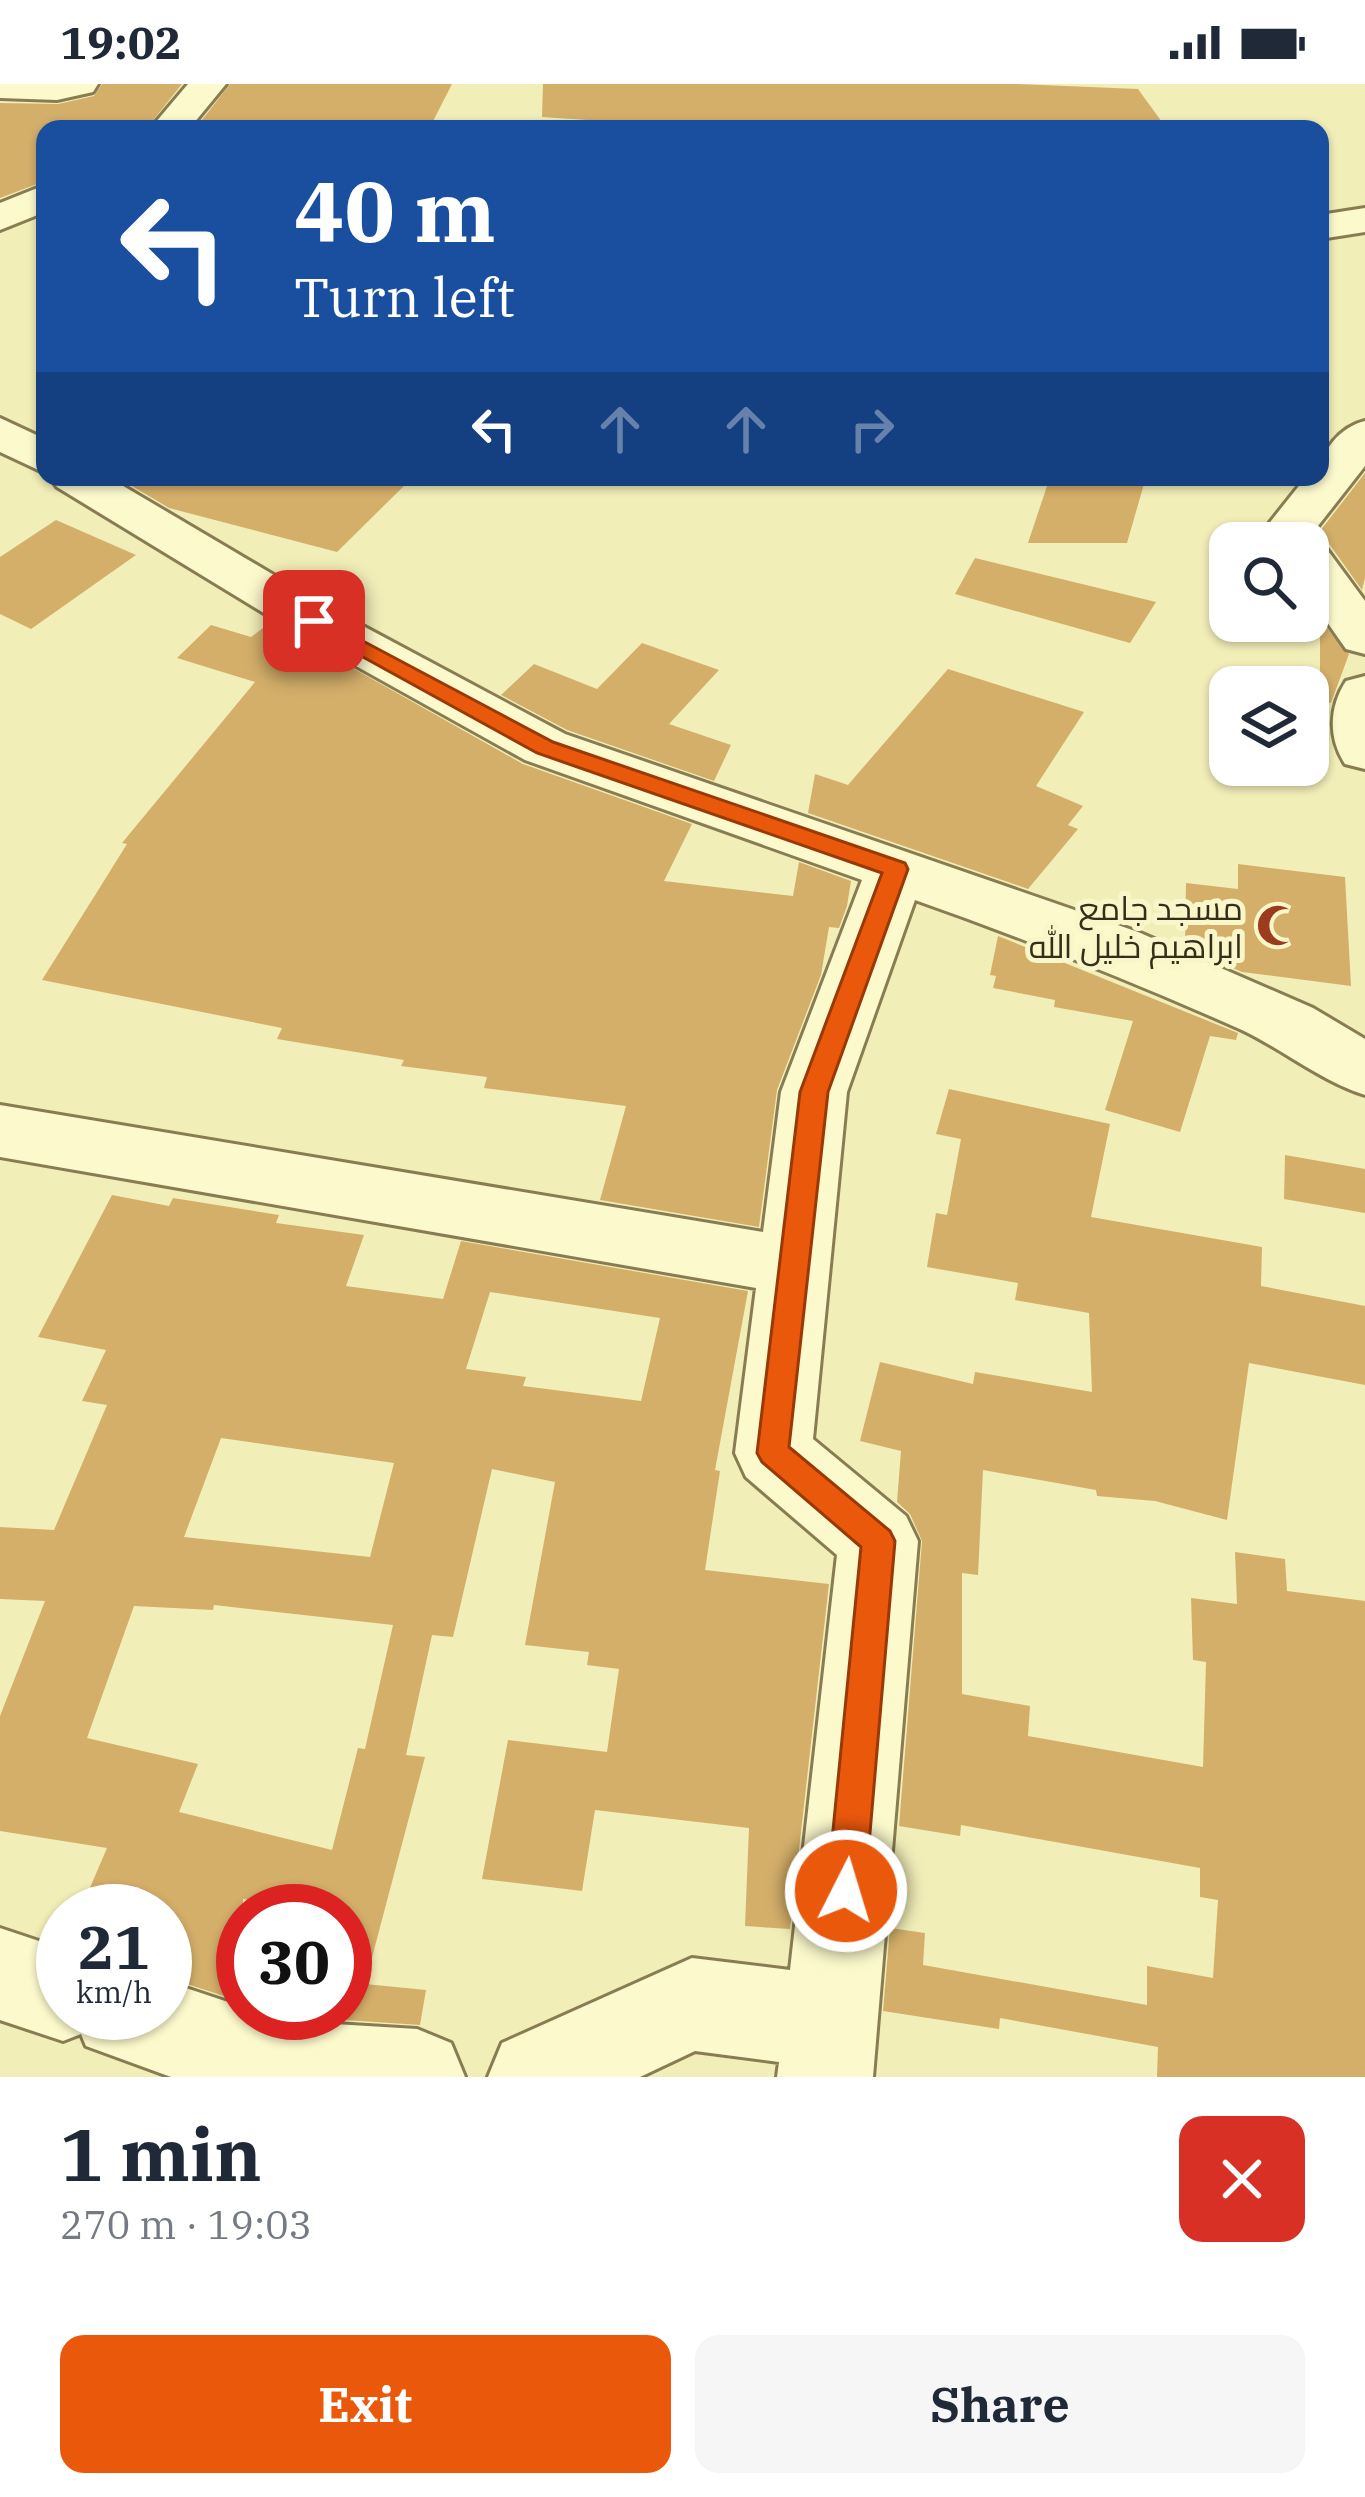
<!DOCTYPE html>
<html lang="en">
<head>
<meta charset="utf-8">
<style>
	body { margin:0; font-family:"IBM Plex Serif",Cairo,serif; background:#f6f6f7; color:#1f2937; height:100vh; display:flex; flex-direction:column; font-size:45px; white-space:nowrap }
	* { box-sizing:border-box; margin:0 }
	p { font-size:39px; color:#747a83 }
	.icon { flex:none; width:66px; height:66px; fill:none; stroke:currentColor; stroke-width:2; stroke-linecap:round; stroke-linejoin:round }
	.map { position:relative; height:1993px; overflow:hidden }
	.panel { display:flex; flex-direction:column; background:#fff; flex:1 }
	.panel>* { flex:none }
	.hud { position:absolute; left:36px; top:36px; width:1293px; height:366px; border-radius:24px; box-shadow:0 3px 9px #0004; background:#1a4fa0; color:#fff; overflow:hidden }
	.buttons { position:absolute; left:1209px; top:438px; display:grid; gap:24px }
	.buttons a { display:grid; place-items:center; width:120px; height:120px; border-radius:24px; background:#fff; box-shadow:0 3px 9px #0004; font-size:60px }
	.speed { position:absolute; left:36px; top:1800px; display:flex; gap:24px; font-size:60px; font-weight:700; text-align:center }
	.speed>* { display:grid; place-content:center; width:156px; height:156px; border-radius:50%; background:#fff; box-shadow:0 3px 9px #0004; line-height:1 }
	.speed small { font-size:30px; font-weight:400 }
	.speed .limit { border:18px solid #d22; background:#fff; color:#111 }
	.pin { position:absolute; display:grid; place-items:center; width:102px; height:102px; color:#fff; margin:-51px; border-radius:24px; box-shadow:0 6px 18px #0006 }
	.me { position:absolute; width:132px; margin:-66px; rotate:5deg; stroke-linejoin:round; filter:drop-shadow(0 0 9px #0008) }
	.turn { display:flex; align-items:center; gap:42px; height:252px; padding:0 60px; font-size:54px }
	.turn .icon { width:156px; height:156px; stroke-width:2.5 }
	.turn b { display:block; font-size:84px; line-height:102px }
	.lanes { display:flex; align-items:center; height:114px; padding:0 60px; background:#0003; justify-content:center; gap:60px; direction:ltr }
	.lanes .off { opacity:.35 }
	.round { display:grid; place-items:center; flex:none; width:126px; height:126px; border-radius:24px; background:#f6f6f7 }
	.head { display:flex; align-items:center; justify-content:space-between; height:204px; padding:0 60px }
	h1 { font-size:72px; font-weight:700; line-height:90px }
	.action { display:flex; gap:24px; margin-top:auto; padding:24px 60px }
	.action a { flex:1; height:138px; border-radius:24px; background:#ea580c; color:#fff; font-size:48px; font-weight:700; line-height:138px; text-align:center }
	.action a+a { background:#f6f6f7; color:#1f2937 }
	.status { display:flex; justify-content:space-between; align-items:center; height:84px; padding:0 60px; background:#fff; direction:ltr }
	.status svg { height:33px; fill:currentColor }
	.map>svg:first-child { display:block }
	.building { fill:#d4af6a; fill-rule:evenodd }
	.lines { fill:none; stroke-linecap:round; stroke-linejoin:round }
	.minor-casing { stroke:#897c52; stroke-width:6 }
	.minor { fill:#fcf9cc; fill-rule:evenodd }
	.route { fill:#ea580c; stroke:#983908; stroke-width:3 }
	.labels { text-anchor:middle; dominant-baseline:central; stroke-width:10; stroke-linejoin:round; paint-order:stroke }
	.poi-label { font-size:33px; fill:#362e19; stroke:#f9f6c9; text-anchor:end }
</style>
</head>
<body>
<div class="status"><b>19:02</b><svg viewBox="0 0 49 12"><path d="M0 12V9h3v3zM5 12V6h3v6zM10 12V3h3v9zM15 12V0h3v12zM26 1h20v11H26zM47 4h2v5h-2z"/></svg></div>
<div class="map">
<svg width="1365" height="1993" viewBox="0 0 1365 1993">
	<rect width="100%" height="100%" fill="#f2eeb8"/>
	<path class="building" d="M102,0H182L146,45H45V97L0,114V19L58,20L94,12Z
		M230,0H452L429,45H195Z
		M543,0H1017L1138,5L1167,45H738L647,40L542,33Z
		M1365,389V494L1362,506L1320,447Z
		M117,393H413L337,468L169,424Z
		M1050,393H1146L1127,459H1028Z
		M56,436L136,471L31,545L0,530V473Z
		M975,474L1156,518L1130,559L955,510Z
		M1320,536L1349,570L1331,619L1320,617Z
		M271,538L523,680L692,740L664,797L793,812L799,778L851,797L847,822L839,844L829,843L821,891L777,1006L759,1143L600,1116L626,1022L484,1004L487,993L401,982L404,976L277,955L282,944L42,896L127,760L122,759L255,598L177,574L211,541L251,553Z
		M642,559L719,586L669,640L731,661L714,697L567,646L501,611L534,580L597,605Z
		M948,585L1084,628L1036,702L1083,722L1068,741L1078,745L1028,805L808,729L815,690L848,701Z
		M1238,780L1345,793L1351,902L1242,888L1185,863L1186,799L1238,805Z
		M998,852L1238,949L1236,956L1210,952L1180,1048L1105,1026L1133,937L1054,923L1055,916L993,904L996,892L990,891Z
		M949,1005L1110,1040L1091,1133L1262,1163L1261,1202L1365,1222V1301L1249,1279L1227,1436L1155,1417L1097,1412L1096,1406L983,1386L978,1491L962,1489V1610L1030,1622L1028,1652L1203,1683L1206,1578L1193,1576L1191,1514L1237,1520L1235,1468L1285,1475L1287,1507L1365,1517V1993H1157L1158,1963L1000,1934L999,1945L883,1927L890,1844L925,1849L923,1881L1147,1921V1882L1213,1894L1218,1816L1200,1813V1784L961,1741L960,1752L899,1742L922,1457L910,1430L897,1418L901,1367L860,1357L880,1278L973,1300L975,1288L1092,1308L1089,1229L1015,1216L1018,1199L927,1183L936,1129L947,1131L961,1055L936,1050Z
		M1285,1071L1365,1085V1129L1284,1115Z
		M112,1111L169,1122L173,1114L279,1131L276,1139L364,1151L346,1202L443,1215L461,1157L748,1207L715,1386L720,1387L705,1486L829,1500L790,1845L745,1842L749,1744L595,1726L582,1807L482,1795L508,1656L607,1668L619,1585L587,1581L589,1568L525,1561L555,1398L492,1385L453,1553L432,1551L406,1671L425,1673L365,1900L426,1906L420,1941L345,1936V1827L243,1815V1860L224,1912L165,1893V1827H80L107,1764L0,1747V1632L45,1517L0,1515V1443L54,1446L107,1321L82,1317L106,1266L38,1253ZM490,1208L660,1234L641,1317L523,1302L526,1293L466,1285ZM221,1354L394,1379L370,1473L184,1453ZM214,1521L393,1541L365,1665L358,1664L332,1766L179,1728L198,1680L87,1654L134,1522L213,1526Z"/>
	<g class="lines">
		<defs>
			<path id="minor" d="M0,0H98L93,8L57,16L0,14Z
				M188,0H226L189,45H150Z
				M45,101V128L0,146V119Z
				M1365,124V148L1320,155V131Z
				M0,334L45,355V389L0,368Z
				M1365,337V382L1314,447L1322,459L1320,463L1326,464L1365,517V570L1346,565L1308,511V459H1271L1263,447L1306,393H1320C1320,367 1340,343 1365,337Z
				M50,393H108L333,526L565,650L1138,848L1313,924L1365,955V1011C1321,997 1284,966 1242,946C1134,898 1026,855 915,816L847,1008L813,1355L906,1432L918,1457L873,1993H777L779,1978L695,1967L640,1993H488L502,1959L692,1874L790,1886L837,1471L746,1393L735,1369L756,1204L0,1073V1021L763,1148L781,1008L862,796L525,676L295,548L57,403Z
				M1365,592V685L1345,680C1328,654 1329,623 1346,597Z
				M0,1844L63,1865V1929H165V1897L243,1923V1929L285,1937L417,1945L451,1959L465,1993H171L86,1962L81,1950L63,1957L0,1936Z"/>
		</defs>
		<use href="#minor" class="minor-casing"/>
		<use href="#minor" class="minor"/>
	</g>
	<path class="route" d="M314,531L553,658L905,779L908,785L828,1008L789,1363L890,1447L895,1457L865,1807L859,1820L846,1825L833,1820L827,1807L861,1463L762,1378L757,1369L800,1008L882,789L537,669L307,542V533Z"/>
	<defs>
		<symbol id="mosque-bare" viewBox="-9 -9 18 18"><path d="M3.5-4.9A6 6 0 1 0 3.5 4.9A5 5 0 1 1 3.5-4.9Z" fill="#9d3b1d" stroke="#f9f6c9" stroke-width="2.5" paint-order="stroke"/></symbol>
	</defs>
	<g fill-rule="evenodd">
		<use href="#mosque-bare" x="1248" y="812" width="59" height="59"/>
	</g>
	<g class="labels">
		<g class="poi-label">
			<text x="1243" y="823">مسجد جامع<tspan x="1243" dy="38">ابراهیم خلیل الله</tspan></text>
		</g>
	</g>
</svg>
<div class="buttons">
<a><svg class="icon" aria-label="search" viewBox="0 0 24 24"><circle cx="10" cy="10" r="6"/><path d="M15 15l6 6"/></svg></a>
<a><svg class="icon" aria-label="layers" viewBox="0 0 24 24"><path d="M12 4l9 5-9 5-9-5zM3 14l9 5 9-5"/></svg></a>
</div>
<div class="speed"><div>21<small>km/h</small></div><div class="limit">30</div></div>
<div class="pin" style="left:314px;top:537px;background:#d93025"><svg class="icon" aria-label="arrive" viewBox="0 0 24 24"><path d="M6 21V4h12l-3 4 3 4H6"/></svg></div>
<svg class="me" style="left:846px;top:1807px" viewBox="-20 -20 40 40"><circle r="17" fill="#ea580c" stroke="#fff" stroke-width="3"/><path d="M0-11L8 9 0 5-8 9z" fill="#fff"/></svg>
<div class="hud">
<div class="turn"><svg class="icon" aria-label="left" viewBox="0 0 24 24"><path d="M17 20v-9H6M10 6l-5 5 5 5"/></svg><div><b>40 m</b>Turn left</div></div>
<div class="lanes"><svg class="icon" aria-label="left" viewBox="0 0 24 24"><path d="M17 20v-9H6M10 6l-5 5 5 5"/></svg><svg class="icon off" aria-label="ahead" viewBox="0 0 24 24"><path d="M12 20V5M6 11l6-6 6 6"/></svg><svg class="icon off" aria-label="ahead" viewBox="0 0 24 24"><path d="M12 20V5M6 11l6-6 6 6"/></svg><svg class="icon off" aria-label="right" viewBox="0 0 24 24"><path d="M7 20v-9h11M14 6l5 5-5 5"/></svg></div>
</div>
</div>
<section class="panel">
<div class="head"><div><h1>1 min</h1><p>270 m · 19:03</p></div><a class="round" style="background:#d93025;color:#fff"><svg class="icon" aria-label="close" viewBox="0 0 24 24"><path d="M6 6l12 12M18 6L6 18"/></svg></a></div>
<div class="action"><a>Exit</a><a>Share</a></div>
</section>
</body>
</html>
